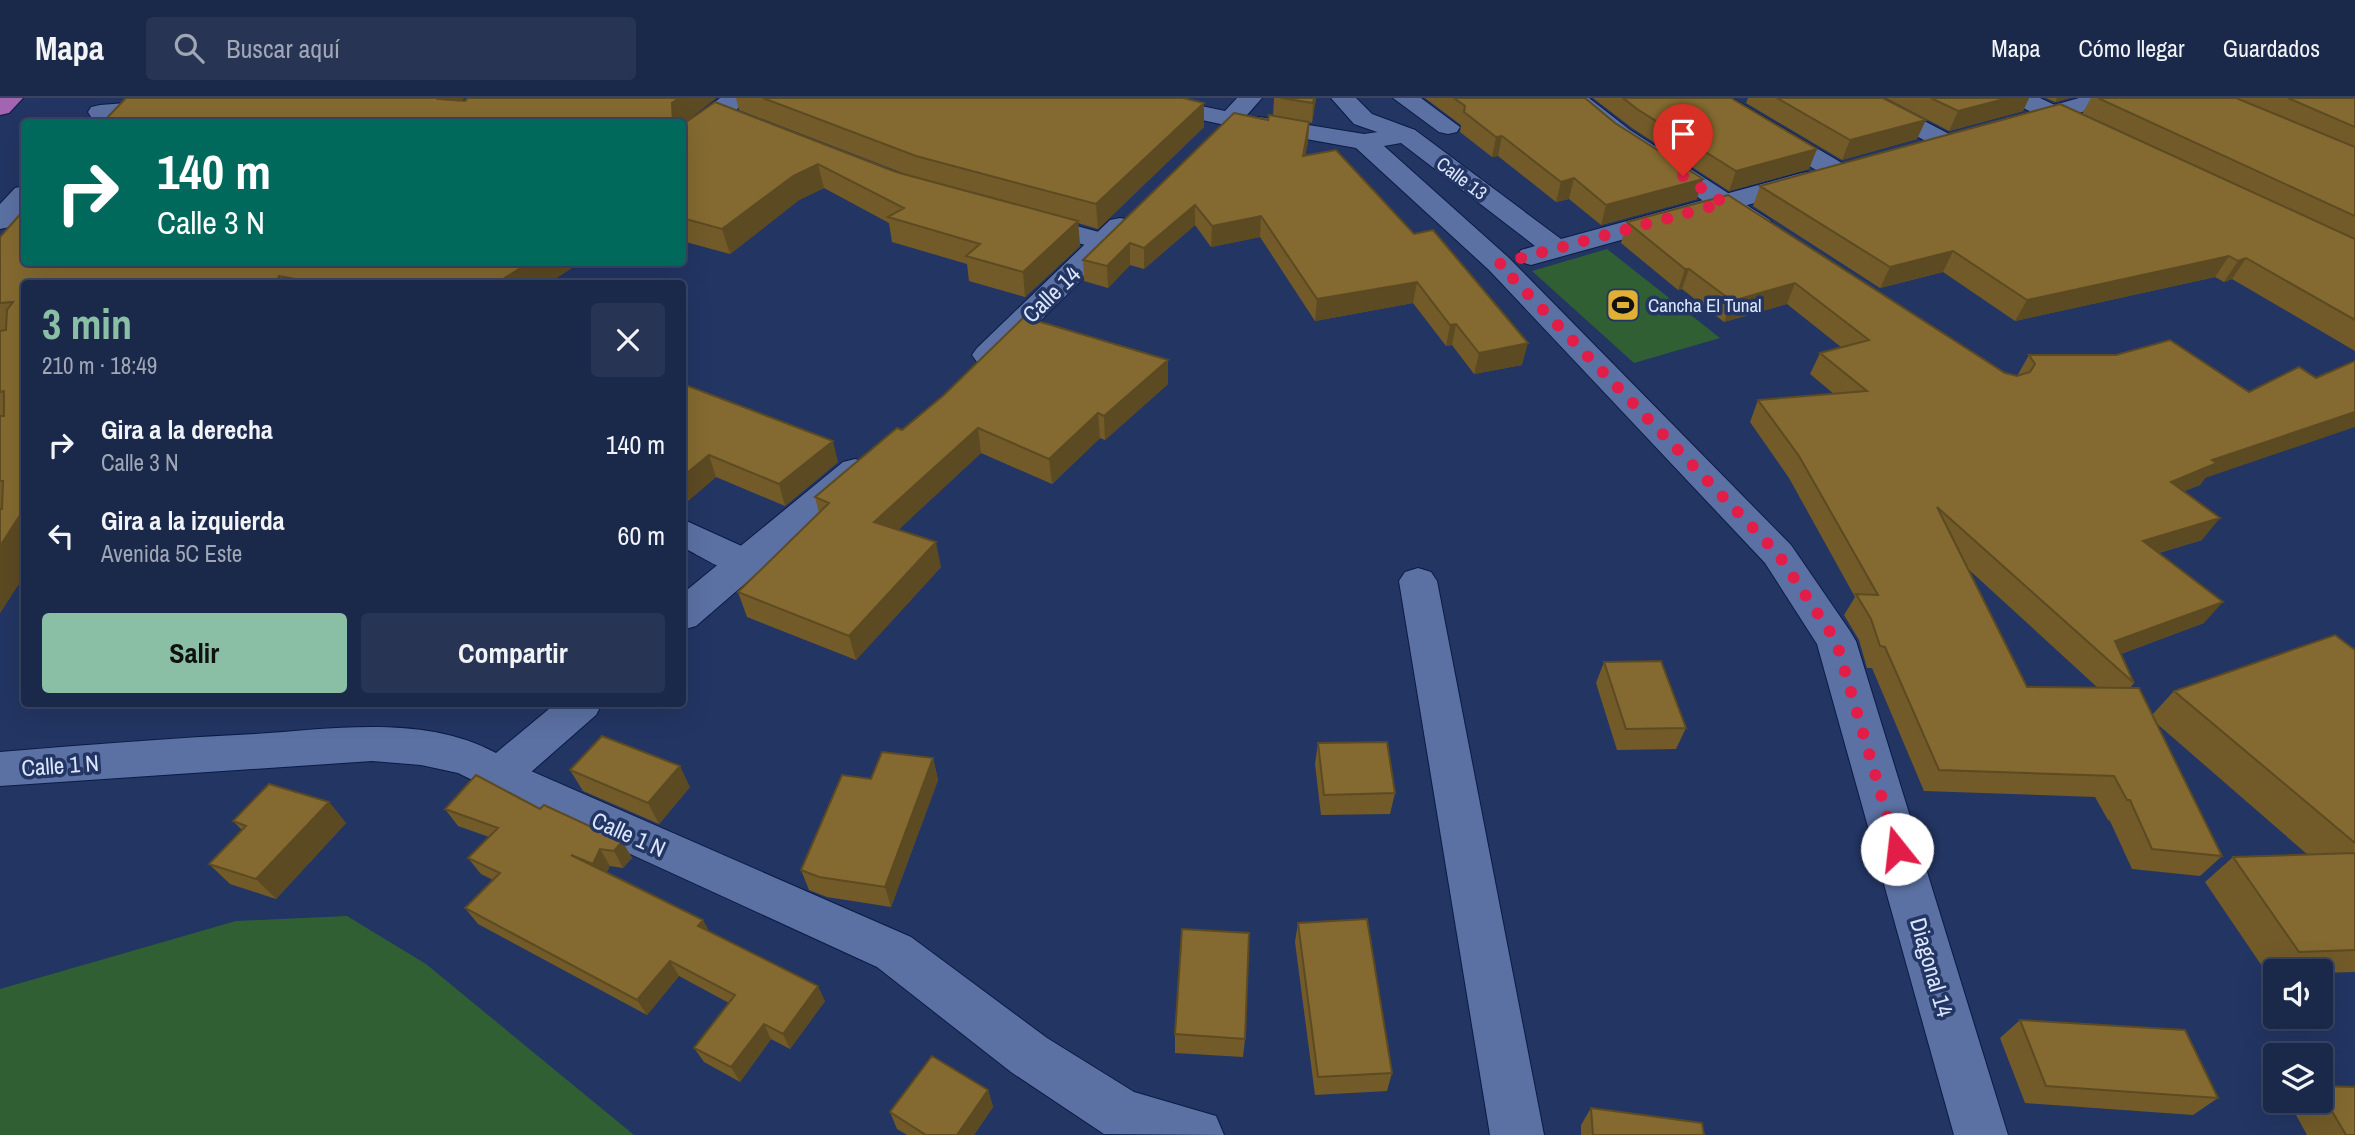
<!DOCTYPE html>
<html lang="es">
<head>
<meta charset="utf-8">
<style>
	body { margin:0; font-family:"Archivo Narrow",sans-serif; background:#273454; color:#f1f3f6; height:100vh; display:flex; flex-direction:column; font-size:26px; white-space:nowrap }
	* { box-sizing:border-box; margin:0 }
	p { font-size:23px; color:#9fa6b5 }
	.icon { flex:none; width:38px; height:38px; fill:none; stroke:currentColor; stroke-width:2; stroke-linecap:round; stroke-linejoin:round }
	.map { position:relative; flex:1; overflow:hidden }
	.panel { position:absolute; left:21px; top:182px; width:665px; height:427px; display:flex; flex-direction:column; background:#1a284a; border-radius:7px; box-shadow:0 7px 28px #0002,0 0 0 2px #384462 }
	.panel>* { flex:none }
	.guide { position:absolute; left:21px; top:21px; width:665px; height:147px; border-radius:7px; box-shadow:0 7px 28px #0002,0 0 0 2px #384462; background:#00695c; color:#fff; overflow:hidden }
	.tools { position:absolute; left:2263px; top:861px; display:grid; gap:14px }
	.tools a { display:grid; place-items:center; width:70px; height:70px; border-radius:7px; background:#1a284a; box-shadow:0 7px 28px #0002,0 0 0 2px #384462; font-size:35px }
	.pin { position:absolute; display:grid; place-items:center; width:60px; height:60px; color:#fff; margin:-72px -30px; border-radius:50% 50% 50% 0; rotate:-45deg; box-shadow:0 0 7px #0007 }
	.pin .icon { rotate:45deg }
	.me { position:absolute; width:77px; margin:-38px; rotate:344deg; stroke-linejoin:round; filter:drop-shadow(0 0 5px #0008) }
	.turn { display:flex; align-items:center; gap:24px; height:147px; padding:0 21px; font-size:32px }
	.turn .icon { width:91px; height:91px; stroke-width:2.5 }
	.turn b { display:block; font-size:49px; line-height:60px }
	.round { display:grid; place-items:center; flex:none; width:74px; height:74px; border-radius:7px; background:#273454 }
	.head { display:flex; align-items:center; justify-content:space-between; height:119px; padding:0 21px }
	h1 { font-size:42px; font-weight:700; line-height:52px; color:#8abfa5 }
	.primary-button { display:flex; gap:14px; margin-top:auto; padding:14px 21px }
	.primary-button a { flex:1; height:80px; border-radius:7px; background:#8abfa5; color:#111; font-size:28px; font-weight:700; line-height:80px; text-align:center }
	.primary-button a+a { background:#273454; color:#f1f3f6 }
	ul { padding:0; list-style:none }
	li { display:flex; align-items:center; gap:21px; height:91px; padding:0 21px }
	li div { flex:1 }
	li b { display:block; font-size:26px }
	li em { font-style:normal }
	header { display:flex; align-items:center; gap:42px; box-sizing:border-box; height:98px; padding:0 35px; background:#1a284a; border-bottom:2px solid #384462 }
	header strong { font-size:33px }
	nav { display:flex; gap:38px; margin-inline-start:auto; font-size:24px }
	.search { width:490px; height:63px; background:#273454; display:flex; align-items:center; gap:18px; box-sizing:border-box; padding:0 24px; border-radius:7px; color:#9fa6b5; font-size:26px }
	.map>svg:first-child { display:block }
	.green { fill:#305f34 }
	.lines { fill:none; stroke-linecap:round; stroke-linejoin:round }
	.pedestrian-casing { stroke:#0c1b46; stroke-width:2 }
	.minor-casing { stroke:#0c1b46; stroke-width:2 }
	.tertiary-casing { stroke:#0c1b46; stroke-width:2 }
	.trunk-casing { stroke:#0c1b46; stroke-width:2 }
	.pedestrian { fill:#5b71a3; fill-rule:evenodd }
	.minor { fill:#5b71a3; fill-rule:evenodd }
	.tertiary { fill:#5b71a3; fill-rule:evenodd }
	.trunk { fill:#a364b4; fill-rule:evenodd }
	.wall { fill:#725b29; fill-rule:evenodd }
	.shaded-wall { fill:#5c4a22 }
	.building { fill:#846a30; stroke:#5c4a22; stroke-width:2 }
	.route { stroke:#e11d48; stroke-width:12; stroke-dasharray:0 21.6 }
	.labels { text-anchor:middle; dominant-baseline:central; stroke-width:7; stroke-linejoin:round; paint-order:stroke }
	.far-street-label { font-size:19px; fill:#dbe6fd; stroke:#233563 }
	.far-poi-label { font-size:19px; fill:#dbe6fd; stroke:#233563; text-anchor:start }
	.street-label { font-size:23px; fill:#dbe6fd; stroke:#233563 }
</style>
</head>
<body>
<header>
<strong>Mapa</strong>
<div class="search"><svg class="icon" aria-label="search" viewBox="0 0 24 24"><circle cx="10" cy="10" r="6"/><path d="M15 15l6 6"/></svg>Buscar aquí</div>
<nav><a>Mapa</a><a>Cómo llegar</a><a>Guardados</a></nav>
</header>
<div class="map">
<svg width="2355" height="1037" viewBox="0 0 2355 1037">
	<rect width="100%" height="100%" fill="#233563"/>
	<path class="green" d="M1607,151L1720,240L1634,265L1532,173Z
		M347,818L426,866L634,1037H0V891L236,823Z"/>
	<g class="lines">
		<defs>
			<path id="pedestrian" d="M1562,0H1589L1630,32L1770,122L1774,128L1770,134L1760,136L1750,134L1612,42Z
				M1703,0H1732L1847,68L1851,74L1847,80L1838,82L1829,80L1707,5Z
				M1850,0H1880L1955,39L1959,44L1955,49L1946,52L1937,49L1854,5Z"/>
			<path id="minor" d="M720,0H746C733,19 705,42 682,47V28Z
				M1117,0H1164L1225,13L1237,0H1262L1239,26L1230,28L1121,5Z
				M1331,0H1356L1372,16L1415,32L1418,37L1415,42L1406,44L1354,26Z
				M1393,0H1421L1460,29L1457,34L1448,36L1439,34Z
				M2009,0H2040L2097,27L2100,32L2097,37L2088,39L2079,37L2013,5Z
				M165,2L174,4L177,9L174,14L100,21L91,19L88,14L91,9L100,7Z
				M24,88V112L10,129L0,131V106L15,90Z
				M1028,115L1114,138L1118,144L1114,150L1104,152L1018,129L1014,123L1018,117Z
				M682,421L757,455L762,464L757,473C731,481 705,460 682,449Z
				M1418,470L1431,474L1437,483L1544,1037H1490L1399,483L1405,474Z
				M499,659L911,839L1047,940L1134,994L1216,1018L1224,1037L1104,1036L1011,974L877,869L484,689L478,677L484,665Z"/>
			<path id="tertiary" d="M2079,0H2118L2114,5L2021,31L2012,29L2009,24L2012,19Z
				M1259,19L1364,36L1406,30L1415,32L1561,141L1798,76L1807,74L1816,76L1820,82L1816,88L1531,167L1521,164L1517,158L1521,152L1535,148L1401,45L1384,48L1509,160L1791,447L1850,533L1856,543L2008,1037H1954L1817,546L1765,465L1489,172L1356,50L1250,31L1247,26L1250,21Z
				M1120,120L1130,122L1134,128L1130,134L999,264L988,266L977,264L972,257L977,250L1110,122Z
				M855,361L867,364L872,372L867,380L696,528L682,532V496L843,364Z
				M555,606H602L596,617L514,689L499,695L458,675L421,667L372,663L0,688V654C85,647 170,640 255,636C332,631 424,616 496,655Z"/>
			<path id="trunk" d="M0,0H23L9,15L0,17Z"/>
		</defs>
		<use href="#pedestrian" class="pedestrian-casing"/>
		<use href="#minor" class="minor-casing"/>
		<use href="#tertiary" class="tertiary-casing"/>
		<use href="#trunk" class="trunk-casing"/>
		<use href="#pedestrian" class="pedestrian"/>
		<use href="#minor" class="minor"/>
		<use href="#tertiary" class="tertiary"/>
		<use href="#trunk" class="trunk"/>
	</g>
	<path class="wall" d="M716,0L685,24L913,79L739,12L736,0H1183L1204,29L1098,131L1078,125L1080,148L1025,199L969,183L967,166L892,144L889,125L824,90L799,102L730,156L682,143V24L462,3Z
		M1274,0H1316L1312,25L1309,24L1308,44L1305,58L1522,267L1474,276L1452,247L1446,248L1413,205L1315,223L1260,139L1211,149L1195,127L1144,171L1130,167L1108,190L1084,183L1083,162L1268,22L1273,18Z
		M1425,0H1585L1697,101L1601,127L1569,101L1556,104L1498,58L1492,59L1460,34L1461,27Z
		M1593,0H1731L1809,71L1729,93L1632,30Z
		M1748,0H1883L1917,41L1842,62L1746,5Z
		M1886,0H2029L2023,13L1949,33Z
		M2046,0H2069L2055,4Z
		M2091,0H2355V253L2232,181L2224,184L2215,179L2015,223L1943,174L1880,190L1753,108L1760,88L2082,16Z
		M1728,97L2005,275L2017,278L2029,257L2249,294L2316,280L2205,380L2200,387L2184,393L2202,442L2159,455L2204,525L2121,556L2134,585L2130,590L2152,617L2174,593L2355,552V874L2320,875V873H2275V877H2268L2205,784L2233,759L2308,757L2155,624L2222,758L2200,778L2132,771L2110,723L2108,722L2095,699L1924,693L1872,570H1867L1859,542L1844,517L1855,499L1789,380L1750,324L1758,302L1834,296L1810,276L1820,255L1841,249L1787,206L1724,224L1682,191L1678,192L1621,145L1627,124ZM1967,470L2098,590L2027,589Z
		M0,139L24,164H581L547,186H24L19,483L20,484L0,515V233L6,232H0Z
		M1168,286L1105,342L1100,340L1052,386L981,355L898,432L941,469L856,562L747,519L738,494L819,415L815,399L902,332Z
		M682,292L838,364L785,408L716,379L689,402L682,399Z
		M1604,564L1686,630L1676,651L1617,652L1596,585Z
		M1318,645L1395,695L1390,716L1321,717L1315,666Z
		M933,660L938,682L891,809L827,799L809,792L801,772L871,681Z
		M570,672L690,689L659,726L583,693Z
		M329,704L346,725L276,801L230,786L209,766L242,732L233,723Z
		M445,711H540L622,743L632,760L623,770L610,768L606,775L710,834L825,903L790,951L771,941L740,984L704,964L694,950L729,905L679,878L647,917L478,826L465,810L493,782L481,776L468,760L489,739L458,728Z
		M1298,825L1392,975L1387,993L1315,997L1295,844Z
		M2020,922L2218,1000L2193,1017L2025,1005L2000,940Z
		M1175,936L1245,941L1243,959L1175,955Z
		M2320,988L2355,1037H2307L2290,1006L2295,1003H2320Z
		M988,992L993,1009L974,1037H907L897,1031L890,1014Z
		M1591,1010L1704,1037H1581V1027Z"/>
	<path class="shaded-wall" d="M439,0H464L448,24L438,1Z
		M679,0H716L682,26V24H673L672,5Z
		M1314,0H1316L1312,25L1313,5Z
		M2008,0H2029L2023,13L1949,33L1958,13Z
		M2057,0H2069L2055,4Z
		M1204,5V29L1098,131L1096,106Z
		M1926,22L1917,41L1842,62L1850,42Z
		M1309,24L1308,44L1301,78L1303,58Z
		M1502,38L1498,58L1492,59L1496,39Z
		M1817,51L1809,71L1729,93L1736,73Z
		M818,66L824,90L799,102L730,156L722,131L793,78Z
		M1574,80L1569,101L1556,104L1561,84Z
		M1703,81L1697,101L1601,127L1606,107Z
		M1195,107V127L1144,171V150Z
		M1261,118L1260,139L1211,149L1212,128Z
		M1078,123L1080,148L1025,199L1023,174Z
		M1130,145V167L1108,190L1107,168Z
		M1953,153L1943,174L1880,190L1890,169Z
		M2229,158L2215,179L2015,223L2027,202Z
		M2246,160L2232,181L2224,184L2238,163Z
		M530,164H581L547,186H495Z
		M1685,171H1689L1682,191L1678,192Z
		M279,178L284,186H275Z
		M1417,184L1413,205L1315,223L1317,201Z
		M1795,185L1787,206L1724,224L1732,203Z
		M1456,226L1452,247L1446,248L1450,227Z
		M1528,245L1522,267L1474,276L1479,255Z
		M1168,262V286L1105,342L1104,318Z
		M2355,314V329L2205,380L2200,387L2155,405L2171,384L2212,362Z
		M1098,315L1100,340L1052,386L1049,361Z
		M978,330L981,355L880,449L874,424Z
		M833,343L838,364L785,408L779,386Z
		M709,357L716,379L689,402L682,384V379Z
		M24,411V474L19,483L20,484L0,515V448Z
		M2220,420L2202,442L2127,464L2143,443Z
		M936,444L941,469L856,562L849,538Z
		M2223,504L2204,525L2107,561L2115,543Z
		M933,660L938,682L891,809L885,789Z
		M680,668L690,689L659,726L648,705Z
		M329,704L346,725L276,801L256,781Z
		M622,743L632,760L623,770L614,753Z
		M600,751L610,768L603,782L593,766Z
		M703,822L712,838L698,828Z
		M670,863L679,878L647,917L637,902Z
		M818,888L825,903L790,951L783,936Z
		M764,926L771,941L740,984L731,969Z
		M988,992L993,1009L974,1037H957Z"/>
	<path class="building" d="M126,0H439L438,1L465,3L468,0H679L672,5L673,24H103Z
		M763,0H1183L1204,5L1096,106L916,58Z
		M1281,0H1314L1313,5Z
		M1454,0H1585L1615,25L1703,81L1606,107L1574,80L1561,84L1502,38L1496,39L1464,14L1465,8Z
		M1623,0H1731L1817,51L1736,73L1637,11Z
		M1777,0H1883L1926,22L1850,42Z
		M1931,0H2008L1958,13Z
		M2098,0H2236L2355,49V118Z
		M2288,0H2355V29Z
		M715,4L896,74L1078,123L1023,174L966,158L980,146L888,119L904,110L818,66L793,78L722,131L682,120V24H680H686Z
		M2060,6L2355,141V222L2246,160L2238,163L2229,158L2027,202L1953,153L1890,169L1760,88Z
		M1234,15L1268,22L1269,17L1309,24L1303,58L1336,52L1414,136L1433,132L1528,245L1479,255L1456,226L1450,227L1417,184L1317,201L1261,118L1212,128L1195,107L1144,150L1130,145L1107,168L1083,162Z
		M1728,97L2005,275L2017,278L2030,274L2035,266L2029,257H2116L2170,242L2249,294L2299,269L2316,280L2355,263V314L2212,362L2217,365L2171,384L2220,420L2143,443L2223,504L2115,543L2134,585L1937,409L2027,589L2139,590L2222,758L2152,751L2130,702H2127L2114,678L1939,672L1885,549L1880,548L1871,521L1856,496L1878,497L1799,358L1758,302L1867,293L1820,255L1869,242L1795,185L1732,203L1689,171H1685L1627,124Z
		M24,112V164H530L495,186H324L279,178L275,186H24V411L0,448V411H2L3,383H0V318H4V293L0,294V233L6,232L7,212L13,204L0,205V139Z
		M1024,219L1168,262L1104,318L1098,315L1049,361L978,330L874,424L936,444L849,538L738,494L829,405L815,399L897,330L902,332L944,297Z
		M688,288L833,343L779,386L709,357L682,379V292Z
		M2335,537L2355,552V745L2174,593Z
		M1661,563L1686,630L1626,631L1604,564Z
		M602,638L680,668L648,705L570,672Z
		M1387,644L1395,695L1324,697L1318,645Z
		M882,654L933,660L885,789L819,779L801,772L842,677L871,681Z
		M476,677L540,711L544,707L622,743L614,753L600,751L593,766L571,757L703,822L698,828L818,888L783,936L764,926L731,969L694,950L735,897L670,863L637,902L465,810L500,775L468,760L498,730L445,711Z
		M269,686L329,704L256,781L209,766L246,728L233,723Z
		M2355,755V852L2299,854L2233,759Z
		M1367,821L1392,975L1318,979L1298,825Z
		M1182,831L1249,835L1245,941L1175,936Z
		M2020,922L2185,932L2218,1000L2046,988Z
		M932,958L988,992L957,1037H926L890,1014Z
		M2320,988L2355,989V1037H2346L2320,993Z
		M1591,1010L1702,1025L1704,1037H1593Z"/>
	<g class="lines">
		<path class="route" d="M1683,78L1724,105L1499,166L1778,456L1836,543L1897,751"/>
	</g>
	<defs>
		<symbol id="stadium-square" viewBox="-11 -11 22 22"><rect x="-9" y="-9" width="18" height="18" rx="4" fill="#e0b034" stroke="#233563"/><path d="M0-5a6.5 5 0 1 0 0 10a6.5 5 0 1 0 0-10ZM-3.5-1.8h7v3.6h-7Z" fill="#111"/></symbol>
	</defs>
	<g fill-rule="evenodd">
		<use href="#stadium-square" x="1604" y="188" width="38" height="38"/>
	</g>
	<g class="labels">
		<g class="far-street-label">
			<text transform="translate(1462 80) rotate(37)">Calle 13</text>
		</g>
		<g class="far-poi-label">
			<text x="1648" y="207">Cancha El Tunal</text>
		</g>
		<g class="street-label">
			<text transform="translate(1051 196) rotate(-44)">Calle 14</text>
			<text transform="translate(60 667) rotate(-4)">Calle 1 N</text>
			<text transform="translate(629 736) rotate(24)">Calle 1 N</text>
			<text transform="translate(1932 869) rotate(74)">Diagonal 14</text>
		</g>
	</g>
</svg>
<div class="tools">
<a><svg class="icon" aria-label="sound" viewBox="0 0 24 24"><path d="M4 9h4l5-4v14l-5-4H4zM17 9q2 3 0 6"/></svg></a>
<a><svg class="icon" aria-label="layers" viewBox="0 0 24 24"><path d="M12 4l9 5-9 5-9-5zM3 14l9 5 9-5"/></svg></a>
</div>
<div class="pin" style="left:1683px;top:78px;background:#d93025"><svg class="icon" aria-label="arrive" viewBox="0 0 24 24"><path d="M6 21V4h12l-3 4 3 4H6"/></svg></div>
<svg class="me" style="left:1897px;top:751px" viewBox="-20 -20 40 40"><circle r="19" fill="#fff"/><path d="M0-13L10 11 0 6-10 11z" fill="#e11d48"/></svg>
<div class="guide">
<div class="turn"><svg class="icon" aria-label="right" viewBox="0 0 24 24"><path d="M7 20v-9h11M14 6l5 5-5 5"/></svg><div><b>140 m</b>Calle 3 N</div></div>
</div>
<section class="panel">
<div class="head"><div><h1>3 min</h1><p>210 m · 18:49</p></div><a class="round"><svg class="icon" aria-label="close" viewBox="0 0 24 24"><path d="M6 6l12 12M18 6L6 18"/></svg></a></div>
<ul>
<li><svg class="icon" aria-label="right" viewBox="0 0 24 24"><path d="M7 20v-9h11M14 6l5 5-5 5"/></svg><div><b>Gira a la derecha</b><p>Calle 3 N</p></div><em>140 m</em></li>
<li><svg class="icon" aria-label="left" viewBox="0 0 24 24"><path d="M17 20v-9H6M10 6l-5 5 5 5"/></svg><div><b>Gira a la izquierda</b><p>Avenida 5C Este</p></div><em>60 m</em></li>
</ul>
<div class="primary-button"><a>Salir</a><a>Compartir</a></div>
</section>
</div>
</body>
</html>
